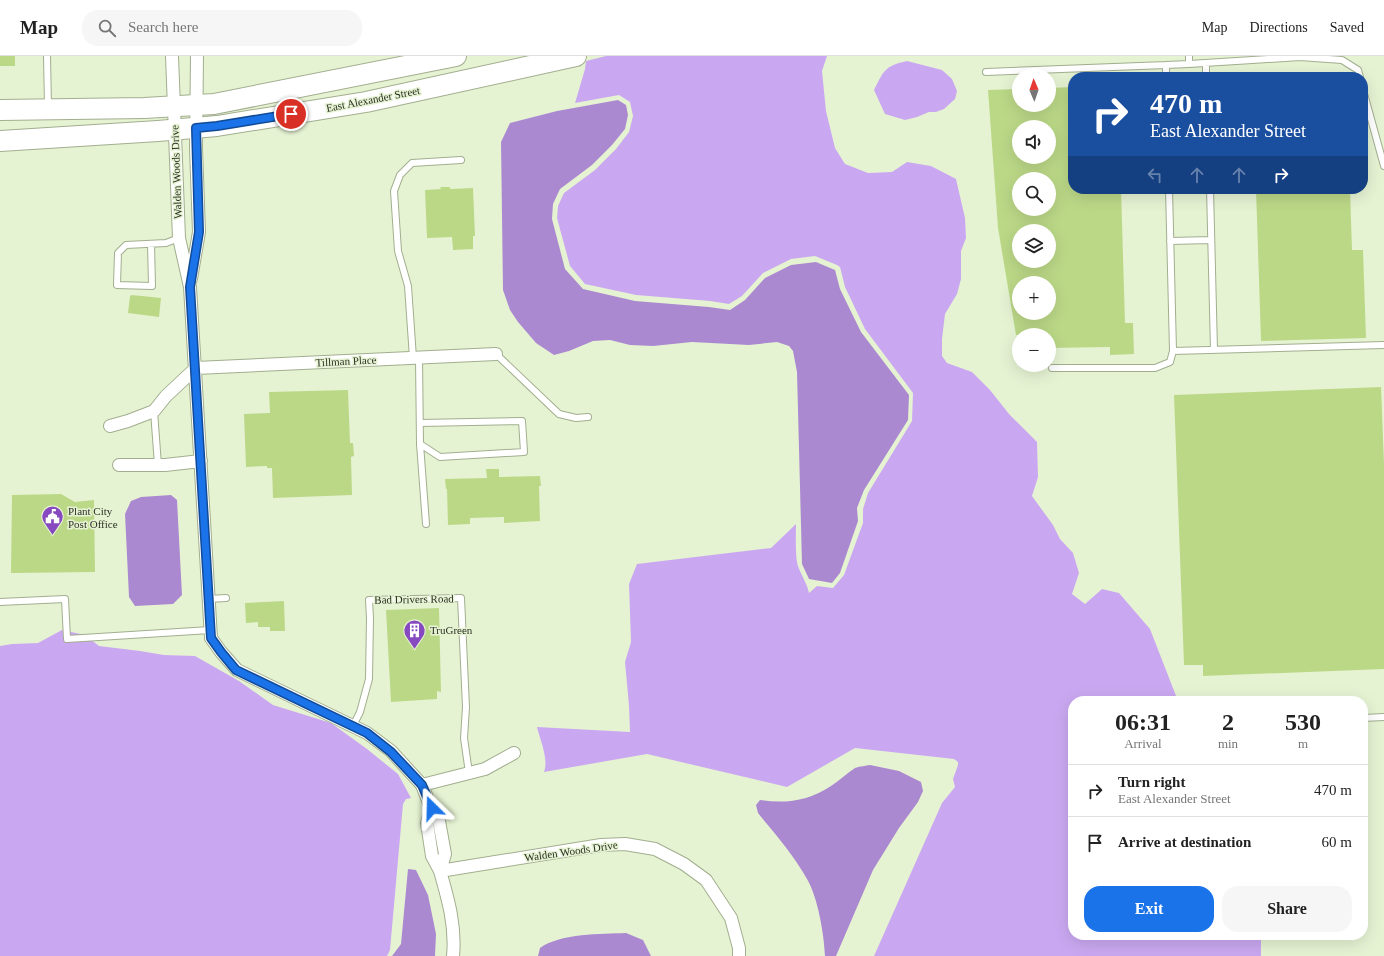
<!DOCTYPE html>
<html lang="en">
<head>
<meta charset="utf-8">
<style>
	body { margin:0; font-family:Georgia,serif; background:#f6f6f6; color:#222; height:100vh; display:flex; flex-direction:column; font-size:15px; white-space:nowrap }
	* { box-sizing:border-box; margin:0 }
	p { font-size:13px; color:#767676 }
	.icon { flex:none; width:22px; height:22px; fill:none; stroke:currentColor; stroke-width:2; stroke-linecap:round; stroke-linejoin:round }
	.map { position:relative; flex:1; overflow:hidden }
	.sheet { position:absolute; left:1068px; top:640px; width:300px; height:244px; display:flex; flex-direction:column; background:#fff; border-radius:16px; box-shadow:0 4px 16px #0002 }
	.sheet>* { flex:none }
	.guide { position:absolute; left:1068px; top:16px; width:300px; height:122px; border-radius:16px; box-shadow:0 4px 16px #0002; background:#1a4fa0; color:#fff; overflow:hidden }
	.needle { width:26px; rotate:358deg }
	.tools { position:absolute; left:1012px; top:12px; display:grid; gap:8px }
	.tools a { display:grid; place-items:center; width:44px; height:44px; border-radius:50%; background:#fff; box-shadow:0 4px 16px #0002; font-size:20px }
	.pin { position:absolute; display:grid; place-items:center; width:34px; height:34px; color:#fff; margin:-17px; border:2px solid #fff; border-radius:50%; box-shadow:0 1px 4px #0007 }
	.me { position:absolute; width:44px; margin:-22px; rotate:338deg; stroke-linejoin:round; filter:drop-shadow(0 0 3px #0008) }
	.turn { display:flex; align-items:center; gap:14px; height:84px; padding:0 16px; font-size:18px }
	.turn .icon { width:52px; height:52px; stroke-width:2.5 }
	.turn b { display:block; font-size:28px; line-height:34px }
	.lanes { display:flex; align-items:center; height:38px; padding:0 16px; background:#0003; justify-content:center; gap:20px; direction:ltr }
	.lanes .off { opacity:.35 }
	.eta { display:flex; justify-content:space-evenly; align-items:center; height:68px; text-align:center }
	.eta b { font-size:24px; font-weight:700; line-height:28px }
	.button { display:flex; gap:8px; margin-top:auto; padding:8px 16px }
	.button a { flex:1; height:46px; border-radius:16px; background:#1a73e8; color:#fff; font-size:16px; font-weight:700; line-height:46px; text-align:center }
	.button a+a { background:#f6f6f6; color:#222 }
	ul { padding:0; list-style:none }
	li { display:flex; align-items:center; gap:12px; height:52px; padding:0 16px; border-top:1px solid #e0e0e0 }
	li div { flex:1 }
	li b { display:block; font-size:15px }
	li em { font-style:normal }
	header { display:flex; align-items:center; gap:24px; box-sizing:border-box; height:56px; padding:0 20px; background:#fff; border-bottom:1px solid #e0e0e0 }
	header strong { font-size:19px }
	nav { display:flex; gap:22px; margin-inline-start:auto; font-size:14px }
	.search { width:280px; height:36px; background:#f6f6f6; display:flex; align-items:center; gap:10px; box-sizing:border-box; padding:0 14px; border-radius:16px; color:#767676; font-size:15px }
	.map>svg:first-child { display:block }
	.green { fill:#caa8f1 }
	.water { fill:#ab89d1 }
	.building { fill:#bbd887; fill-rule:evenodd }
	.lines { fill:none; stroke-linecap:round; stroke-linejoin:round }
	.service-casing { stroke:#a2ae8f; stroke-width:8 }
	.minor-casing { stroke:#a2ae8f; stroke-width:14 }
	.primary-casing { stroke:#a2ae8f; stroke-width:22 }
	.service { stroke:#fff; stroke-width:6 }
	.minor { stroke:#fff; stroke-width:12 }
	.primary { stroke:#fff; stroke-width:20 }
	.route-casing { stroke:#114b97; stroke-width:10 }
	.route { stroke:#1a73e8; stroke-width:7 }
	.labels { text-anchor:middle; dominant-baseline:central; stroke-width:3; stroke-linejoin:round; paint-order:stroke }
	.street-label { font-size:11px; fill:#2b2f23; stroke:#e6f3d3 }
	.poi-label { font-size:11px; fill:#2b2f23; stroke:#e6f3d3; text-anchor:start }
</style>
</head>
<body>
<header>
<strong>Map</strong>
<div class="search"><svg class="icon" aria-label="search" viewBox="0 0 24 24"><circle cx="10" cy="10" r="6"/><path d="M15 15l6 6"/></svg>Search here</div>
<nav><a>Map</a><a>Directions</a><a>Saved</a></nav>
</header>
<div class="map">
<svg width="1384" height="900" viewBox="0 0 1384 900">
	<rect width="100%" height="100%" fill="#e6f3d3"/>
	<path class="green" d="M606,0H827L822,15L826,55L835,92L845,108L868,117L892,116L907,106L931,110L956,123L965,162L966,182L961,195V223L957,238L945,258L942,283V300L947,307L972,316L990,334L1009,358L1037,386L1038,421L1032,440L1053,469L1060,483L1073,497L1079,517L1072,538L1085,548L1102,533L1119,537L1150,573L1178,645H1073V879H1261V900H874L942,747L955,731L953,723L958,709V706L954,703L855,692L787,731L647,698L544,716C549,703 540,684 537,671L630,676L629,650L625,606L631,586L629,528L637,508L771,492L796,468C796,479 795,500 798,510C801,519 807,527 809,537L817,530L833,532L844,519L863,467V453L868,437L912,365L913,337L865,273L845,231L840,211L837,209L815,200L791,203L763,217L742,240L729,248L710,245L636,239L585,228L570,210L557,162L558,150L564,137L595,114L616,93L629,76L633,60L630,46L619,39L575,47L585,13L586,5Z
		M907,5L942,14L952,23L957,35L955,43L944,53L936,56H929L917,61L905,64L885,58L874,34C884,14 885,10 907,5Z
		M62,574L85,579L99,590L140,595L164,599L195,600L239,625L273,649L331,667L367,693L398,718L411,742L406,743L403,748L390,894L387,900H0V590L12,588L38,587Z"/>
	<path class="water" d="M618,44L626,49L628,59L625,73L612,89L592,109L560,133L553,148L552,163L565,213L583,233L635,245L709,251L730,254L745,244L765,222L791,209L816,206L835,214L840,233L861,276L909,339L908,364L864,434L857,452L858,465L840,517L832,527L809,523L802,508L797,316L793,295L789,290L777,286L749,289L692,286L653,290L630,289L610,284L593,285L569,295L554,299L536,287L518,266L510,254L503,234L501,86L510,67L557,55Z
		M171,439L177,444L182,539L173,548L135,550L129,541L125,458L131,445L141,441Z
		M870,709L899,715L921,726L923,735L918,746L899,772L873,814L836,900H825C824,878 818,842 807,823C794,799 775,778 758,757L756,749L760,744C785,748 809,745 831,730C839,725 847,717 855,712C860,710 866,710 870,709Z
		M408,813L416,814L428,839L436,878L435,900H392L401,888Z
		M626,877L643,884L651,900H538L540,892C561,877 601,878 626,877Z"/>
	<path class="building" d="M0,0H15V10H0Z
		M1073,31V133H1121L1125,267H1133L1134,298L1110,299V291L1049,292V279H1016L998,172L988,34L1019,33V49H1049V32ZM1019,71H1049V101H1019ZM1019,123H1049V153H1019ZM1019,175H1049V205H1019ZM1019,227H1049V257H1019Z
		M440,131H450V133L473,132L475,180H473V193L453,194L452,181L427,182L425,134L441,133Z
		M1256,133H1350L1352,194H1363L1366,282L1261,285Z
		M132,239L161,242L159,261L128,257L130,240Z
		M1381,331L1384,408V613L1203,620V609H1184L1174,339Z
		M348,334L350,387H353L354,400L351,401L352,439L273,442L272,412H267V410L246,411L244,358L270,357L269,336Z
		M486,413H499V421L540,420L541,430H539L540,465L504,467V461L470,462V468L448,469L447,433H446L445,423L487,422Z
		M61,438L75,446L94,444L95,516L11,517L12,439Z
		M284,545L285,575H270V571H258V566L246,567L245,547Z
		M439,552L441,636L437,635V643L391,646L386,554Z"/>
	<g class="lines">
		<defs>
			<path id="service" d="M47,0L48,50
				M1189,8L1300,1L1342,4L1358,14L1360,21
				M1206,8V21
				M986,16L1166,9
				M1166,21V9L1189,8V0
				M1363,34L1384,110
				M1169,133L1173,295L1384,289
				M1210,133L1214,294
				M1170,185L1211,184
				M151,188L152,230L117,229L118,197L126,189L166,187L179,182
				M496,298L559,358L576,362L588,361
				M413,302L408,230L398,195L394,135L400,119L412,107L461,104
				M419,302L420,388L440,401L524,396L522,365L420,367
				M1052,312H1155L1170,306L1173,295
				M154,355L158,409
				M420,388L426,468
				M208,543L226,542
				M0,546L65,543L67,583L210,574
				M1363,662L1384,661
				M353,670L360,656L369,623L370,562L369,544L461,542L466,651L464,682L469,717"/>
			<path id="minor" d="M172,0L179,182L190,231L211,582L221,596L237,614L367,677L391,695L422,729L431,752L439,765L445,798L440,815
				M191,223L199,176L196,92L197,0
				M110,370L128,365L154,355L166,340L196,312L496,298
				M119,409H165L201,405
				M422,729L485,713L514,697
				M431,752L427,767L432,800L440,815
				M453,900C456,870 448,843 440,815L601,789L625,788L655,793L684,808L706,824L731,862L739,892V900"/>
			<path id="primary" d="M0,54L144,52L214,48L456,0
				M0,85L158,75L217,70L366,46L576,0"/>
		</defs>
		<use href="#service" class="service-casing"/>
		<use href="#minor" class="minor-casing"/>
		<use href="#primary" class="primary-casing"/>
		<use href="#service" class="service"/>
		<use href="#minor" class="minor"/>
		<use href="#primary" class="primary"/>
	</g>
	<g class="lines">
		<defs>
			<path id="route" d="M291,58L217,70L196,72L199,176L190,231L211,582L221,596L236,614L367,677L391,696L422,729L432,752"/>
		</defs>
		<use href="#route" class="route-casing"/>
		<use href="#route" class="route"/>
	</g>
	<defs>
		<symbol id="civic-pin" viewBox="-11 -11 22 30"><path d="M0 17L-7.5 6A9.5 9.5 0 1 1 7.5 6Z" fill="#8749bf" stroke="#e6f3d3"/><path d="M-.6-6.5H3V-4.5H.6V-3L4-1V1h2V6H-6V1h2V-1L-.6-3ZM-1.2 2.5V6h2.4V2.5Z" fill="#fff"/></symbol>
		<symbol id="building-pin" viewBox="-11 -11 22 30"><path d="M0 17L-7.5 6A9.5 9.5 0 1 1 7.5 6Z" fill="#8749bf" stroke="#e6f3d3"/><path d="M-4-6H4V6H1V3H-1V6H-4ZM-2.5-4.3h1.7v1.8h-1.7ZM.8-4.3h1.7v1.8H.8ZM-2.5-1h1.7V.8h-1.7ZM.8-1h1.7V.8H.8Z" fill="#fff"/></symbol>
	</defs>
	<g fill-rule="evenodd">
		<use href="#civic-pin" x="40" y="448" width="25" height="34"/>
		<use href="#building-pin" x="402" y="562" width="25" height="34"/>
	</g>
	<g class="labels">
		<g class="street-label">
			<text transform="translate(373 43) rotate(-11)">East Alexander Street</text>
			<text transform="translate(176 116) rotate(-92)">Walden Woods Drive</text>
			<text transform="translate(346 305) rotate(-3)">Tillman Place</text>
			<text transform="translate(414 543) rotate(-1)">Bad Drivers Road</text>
			<text transform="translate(571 795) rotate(-8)">Walden Woods Drive</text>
		</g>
		<g class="poi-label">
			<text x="68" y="455">Plant City<tspan x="68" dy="13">Post Office</tspan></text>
			<text x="430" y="574">TruGreen</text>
		</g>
	</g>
</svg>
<div class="tools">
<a><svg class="needle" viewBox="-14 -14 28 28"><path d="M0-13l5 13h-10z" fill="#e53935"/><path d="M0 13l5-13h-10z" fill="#767676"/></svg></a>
<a><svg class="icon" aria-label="sound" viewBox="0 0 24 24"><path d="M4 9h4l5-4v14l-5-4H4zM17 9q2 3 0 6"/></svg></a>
<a><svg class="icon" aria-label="search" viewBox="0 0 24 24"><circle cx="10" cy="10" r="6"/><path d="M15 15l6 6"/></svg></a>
<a><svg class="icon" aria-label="layers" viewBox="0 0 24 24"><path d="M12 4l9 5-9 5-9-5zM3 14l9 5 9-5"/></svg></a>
<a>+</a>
<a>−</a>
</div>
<div class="pin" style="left:291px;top:58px;background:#d93025"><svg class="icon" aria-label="arrive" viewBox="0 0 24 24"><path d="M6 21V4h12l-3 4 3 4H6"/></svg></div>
<svg class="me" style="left:432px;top:752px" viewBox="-20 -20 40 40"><path d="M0-17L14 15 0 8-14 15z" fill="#1a73e8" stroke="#fff" stroke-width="4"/></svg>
<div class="guide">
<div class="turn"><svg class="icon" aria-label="right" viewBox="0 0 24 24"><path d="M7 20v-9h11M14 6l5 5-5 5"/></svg><div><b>470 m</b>East Alexander Street</div></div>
<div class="lanes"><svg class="icon off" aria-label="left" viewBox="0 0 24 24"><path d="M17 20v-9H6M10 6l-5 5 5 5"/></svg><svg class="icon off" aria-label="ahead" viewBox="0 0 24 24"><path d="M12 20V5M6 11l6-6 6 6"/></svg><svg class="icon off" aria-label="ahead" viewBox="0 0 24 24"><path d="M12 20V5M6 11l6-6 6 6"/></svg><svg class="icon" aria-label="right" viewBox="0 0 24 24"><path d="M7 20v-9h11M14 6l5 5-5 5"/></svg></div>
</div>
<section class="sheet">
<div class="eta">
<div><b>06:31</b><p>Arrival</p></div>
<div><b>2</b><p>min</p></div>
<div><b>530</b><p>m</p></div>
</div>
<ul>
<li><svg class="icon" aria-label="right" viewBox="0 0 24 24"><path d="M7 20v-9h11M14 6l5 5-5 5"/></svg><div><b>Turn right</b><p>East Alexander Street</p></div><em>470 m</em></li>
<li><svg class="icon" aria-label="arrive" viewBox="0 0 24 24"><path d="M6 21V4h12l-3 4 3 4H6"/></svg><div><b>Arrive at destination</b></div><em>60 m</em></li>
</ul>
<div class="button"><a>Exit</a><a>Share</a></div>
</section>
</div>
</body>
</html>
